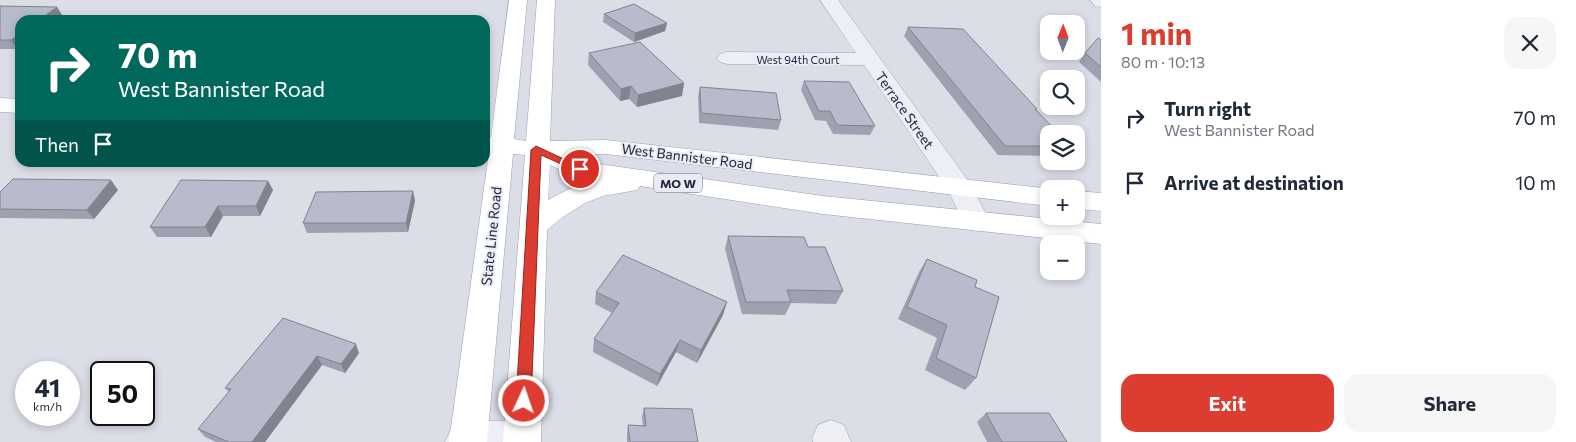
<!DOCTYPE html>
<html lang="en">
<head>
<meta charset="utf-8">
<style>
	body { margin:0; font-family:Commissioner,sans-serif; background:#f6f6f7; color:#1f2937; height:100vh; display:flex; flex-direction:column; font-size:19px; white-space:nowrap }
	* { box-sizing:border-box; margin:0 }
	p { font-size:16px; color:#747a83 }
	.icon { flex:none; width:28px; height:28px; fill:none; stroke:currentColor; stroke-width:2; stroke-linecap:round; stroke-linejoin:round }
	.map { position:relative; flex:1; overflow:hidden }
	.sheet { display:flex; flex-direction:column; background:#fff; width:475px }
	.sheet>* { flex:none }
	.guide { position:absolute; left:15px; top:15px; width:475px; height:152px; border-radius:15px; box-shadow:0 2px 8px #0003; background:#00695c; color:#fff; overflow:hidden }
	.needle { width:32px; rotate:1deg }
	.buttons { position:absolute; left:1040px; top:15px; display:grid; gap:10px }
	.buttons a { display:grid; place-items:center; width:45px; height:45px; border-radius:10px; background:#fff; box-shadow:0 2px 8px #0003; font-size:25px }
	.speed { position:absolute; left:15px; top:361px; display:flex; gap:10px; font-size:25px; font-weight:700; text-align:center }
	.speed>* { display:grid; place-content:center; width:65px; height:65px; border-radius:50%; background:#fff; box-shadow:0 2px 8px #0003; line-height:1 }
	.speed small { font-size:12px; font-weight:400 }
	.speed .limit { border:2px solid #111; border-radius:8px; background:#fff; color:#111 }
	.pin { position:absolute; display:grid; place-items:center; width:42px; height:42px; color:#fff; margin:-21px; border:2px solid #fff; border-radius:50%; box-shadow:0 1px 5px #0007 }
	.me { position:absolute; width:55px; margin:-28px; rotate:3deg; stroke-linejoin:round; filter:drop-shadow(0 0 4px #0008) }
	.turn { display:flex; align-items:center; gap:18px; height:105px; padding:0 20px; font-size:22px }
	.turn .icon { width:65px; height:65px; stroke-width:2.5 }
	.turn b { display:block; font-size:35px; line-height:42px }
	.then { display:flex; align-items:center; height:48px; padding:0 20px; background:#0003; gap:10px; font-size:19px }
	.round { display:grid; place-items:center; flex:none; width:52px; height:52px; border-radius:15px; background:#f6f6f7 }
	.headline { display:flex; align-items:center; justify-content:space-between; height:85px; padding:0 20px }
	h1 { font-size:30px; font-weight:700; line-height:38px; color:#dc3d30 }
	.cta { display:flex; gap:10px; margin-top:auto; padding:10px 20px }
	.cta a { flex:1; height:58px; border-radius:15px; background:#dc3d30; color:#fff; font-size:20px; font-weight:700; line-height:58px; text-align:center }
	.cta a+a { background:#f6f6f7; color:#1f2937 }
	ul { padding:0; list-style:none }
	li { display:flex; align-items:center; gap:15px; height:65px; padding:0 20px }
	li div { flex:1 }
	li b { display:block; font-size:19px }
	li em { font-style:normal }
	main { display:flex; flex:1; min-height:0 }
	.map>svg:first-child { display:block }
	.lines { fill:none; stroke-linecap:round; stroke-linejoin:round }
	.minor-casing { stroke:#a4a6b5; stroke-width:1 }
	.major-casing { stroke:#999eb4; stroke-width:1 }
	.minor { fill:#eeeff5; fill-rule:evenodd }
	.major { fill:#fff; fill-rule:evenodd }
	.wall { fill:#9ea1af }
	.shaded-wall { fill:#81838e }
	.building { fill:#b8bbcb; stroke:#81838e }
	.route { fill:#dc3d30; stroke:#8f281f }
	.labels { text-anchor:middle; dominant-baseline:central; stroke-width:4; stroke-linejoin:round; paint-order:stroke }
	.far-street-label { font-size:11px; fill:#24273f; stroke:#eaecf5 }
	.shield { fill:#eaecf5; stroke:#5f6276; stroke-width:1 }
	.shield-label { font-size:12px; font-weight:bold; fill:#24273f }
	.street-label { font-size:14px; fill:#24273f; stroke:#eaecf5 }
</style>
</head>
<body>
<main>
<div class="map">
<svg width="1101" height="442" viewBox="0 0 1101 442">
	<rect width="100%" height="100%" fill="#dbdde7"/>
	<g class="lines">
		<defs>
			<path id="minor" d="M820,0H838L969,182L990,221L986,228L976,231L966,228L948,190L864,65L727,64L720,62L717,58L720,54L727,52L856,53Z
				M1090,0H1101V7L1095,6Z
				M831,420L844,425L851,442H813L812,438L818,425Z
				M469,421H522L535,426L541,439L539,442H445L451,429Z"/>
			<path id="major" d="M509,0H527L514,139L526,141L537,0H555L550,141L606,140L1052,189H1049V206L606,154L571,155L585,162L823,196L1101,224V244L823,214L640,186L637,190L603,196L585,203L563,217L547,230L541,442H503L525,155L513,154L487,442H449L489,152L485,151V137H491ZM550,165L571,175L598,180L567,190L548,200Z
				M0,98L20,99V113L0,112Z
				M1076,191L1101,193V211L1076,209Z"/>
		</defs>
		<use href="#minor" class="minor-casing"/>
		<use href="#major" class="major-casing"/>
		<use href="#minor" class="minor"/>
		<use href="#major" class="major"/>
	</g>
	<path class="wall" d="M0,6L57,7L62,15L56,20H20V47L18,49H0Z
		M604,14L667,23L665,31L634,42L603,22Z
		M908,27L1037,109L1036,110L1049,134V156L998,155L904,36Z
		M1101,40V82L1079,62L1085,53Z
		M589,53L684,83L682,96L637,107L629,99L620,101L588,65Z
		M804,81L875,126L870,135L833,134L826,121L815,120L801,90Z
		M700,87L781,120L778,130L699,123L698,96Z
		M268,181L273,190L260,216H223L211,237H157L150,227Z
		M118,190L94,219L0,218V192Z
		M413,191L415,201L408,232L307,233L303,223Z
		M728,236L808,247L843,291L836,304L791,303L785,315L742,314L725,249Z
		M927,259L975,287L976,378L965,390L925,370L937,338L898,319L919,272Z
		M596,292L723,315L697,363L676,352L657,386L593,352L594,339L612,313L595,304Z
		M283,318L359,353L345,373L322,365L265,442H216L205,437L198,429L229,392L225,388Z
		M644,408L698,442H627V434L628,425L643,426L642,417Z
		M986,413L1067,442H987L977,422Z"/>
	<path class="shaded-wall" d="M57,7L62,15L56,20H39Z
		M667,23L665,31L634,42L635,33Z
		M20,34V47L18,49L11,40Z
		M684,83L682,96L637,107L638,95Z
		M631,86L629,99L620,101L621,89Z
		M111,180L118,190L94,219L87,210Z
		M268,181L273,190L260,216L256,206Z
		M413,191L415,201L408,232L406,223Z
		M218,206L223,216L211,237L205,227Z
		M727,302L723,315L697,363L701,350Z
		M680,340L676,352L657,386L660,374Z
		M356,344L359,353L345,373L341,364Z
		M317,356L322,365L265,442H252Z"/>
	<path class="building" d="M634,4L667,23L635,33L604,14Z
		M0,6L57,7L39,20H20V34L11,40H0Z
		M908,27L963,29L1037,109H1035L1059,134H1049V146H1005Z
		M1098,38L1101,40V67L1085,53Z
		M640,42L684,83L638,95L631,86L621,89L589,53Z
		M804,81L849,82L875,126L837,125L830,111H819Z
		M700,87L776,93L781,120L701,113Z
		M13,179L111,180L87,210L0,209V192Z
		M181,180L268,181L256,206H218L205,227H150Z
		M413,191L406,223H303L316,192Z
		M728,236L804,237L808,247H825L843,291L787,290L791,302H746Z
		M623,255L727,302L701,350L680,340L660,374L594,339L619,303L596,292Z
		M927,259L977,280L975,287L999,297L976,378L936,358L947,325L907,307Z
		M283,318L356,344L341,364L317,356L252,442H229L198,429L231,389L225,388Z
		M644,408L692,409L698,442H630L628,425L646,426Z
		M986,413H1049L1067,442H1002Z"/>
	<path class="route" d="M536,146L585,169L580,172L577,171L541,155L531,401L529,405L524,407L519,405L516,401L531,150Z"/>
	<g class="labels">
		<g class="far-street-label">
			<text x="798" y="59">West 94th Court</text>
		</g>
		<rect class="shield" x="654" y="173.5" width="48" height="19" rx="4"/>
		<g class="shield-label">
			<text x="678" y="183">MO W</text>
		</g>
		<g class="street-label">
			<text transform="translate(905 110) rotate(55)">Terrace Street</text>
			<text transform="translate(687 156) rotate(7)">West Bannister Road</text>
			<text transform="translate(491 236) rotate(-84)">State Line Road</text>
		</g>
	</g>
</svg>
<div class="buttons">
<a><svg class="needle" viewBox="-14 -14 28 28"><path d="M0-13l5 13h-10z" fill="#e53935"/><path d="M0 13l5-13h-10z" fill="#747a83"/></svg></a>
<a><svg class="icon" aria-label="search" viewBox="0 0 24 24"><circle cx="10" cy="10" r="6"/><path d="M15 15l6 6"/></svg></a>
<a><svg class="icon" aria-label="layers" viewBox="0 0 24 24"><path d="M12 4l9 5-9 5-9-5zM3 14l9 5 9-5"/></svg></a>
<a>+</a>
<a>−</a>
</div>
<div class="speed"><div>41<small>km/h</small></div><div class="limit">50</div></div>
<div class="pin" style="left:580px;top:169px;background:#d93025"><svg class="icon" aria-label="arrive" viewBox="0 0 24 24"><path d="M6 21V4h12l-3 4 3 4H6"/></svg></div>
<svg class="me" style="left:524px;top:401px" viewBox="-20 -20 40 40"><circle r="17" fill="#dc3d30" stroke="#fff" stroke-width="3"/><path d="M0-11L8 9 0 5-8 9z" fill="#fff"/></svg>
<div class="guide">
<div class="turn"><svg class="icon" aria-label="right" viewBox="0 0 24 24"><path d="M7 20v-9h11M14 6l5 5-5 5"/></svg><div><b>70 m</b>West Bannister Road</div></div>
<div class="then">Then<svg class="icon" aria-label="arrive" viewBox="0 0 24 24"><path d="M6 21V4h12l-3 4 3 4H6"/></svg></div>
</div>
</div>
<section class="sheet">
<div class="headline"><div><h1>1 min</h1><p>80 m · 10:13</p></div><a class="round"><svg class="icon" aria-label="close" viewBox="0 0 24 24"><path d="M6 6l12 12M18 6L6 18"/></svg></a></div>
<ul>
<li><svg class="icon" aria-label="right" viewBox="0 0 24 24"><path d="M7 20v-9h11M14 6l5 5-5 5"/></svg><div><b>Turn right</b><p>West Bannister Road</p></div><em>70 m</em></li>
<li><svg class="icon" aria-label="arrive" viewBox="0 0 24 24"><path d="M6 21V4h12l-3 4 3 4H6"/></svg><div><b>Arrive at destination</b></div><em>10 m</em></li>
</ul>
<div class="cta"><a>Exit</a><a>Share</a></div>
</section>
</main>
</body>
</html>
